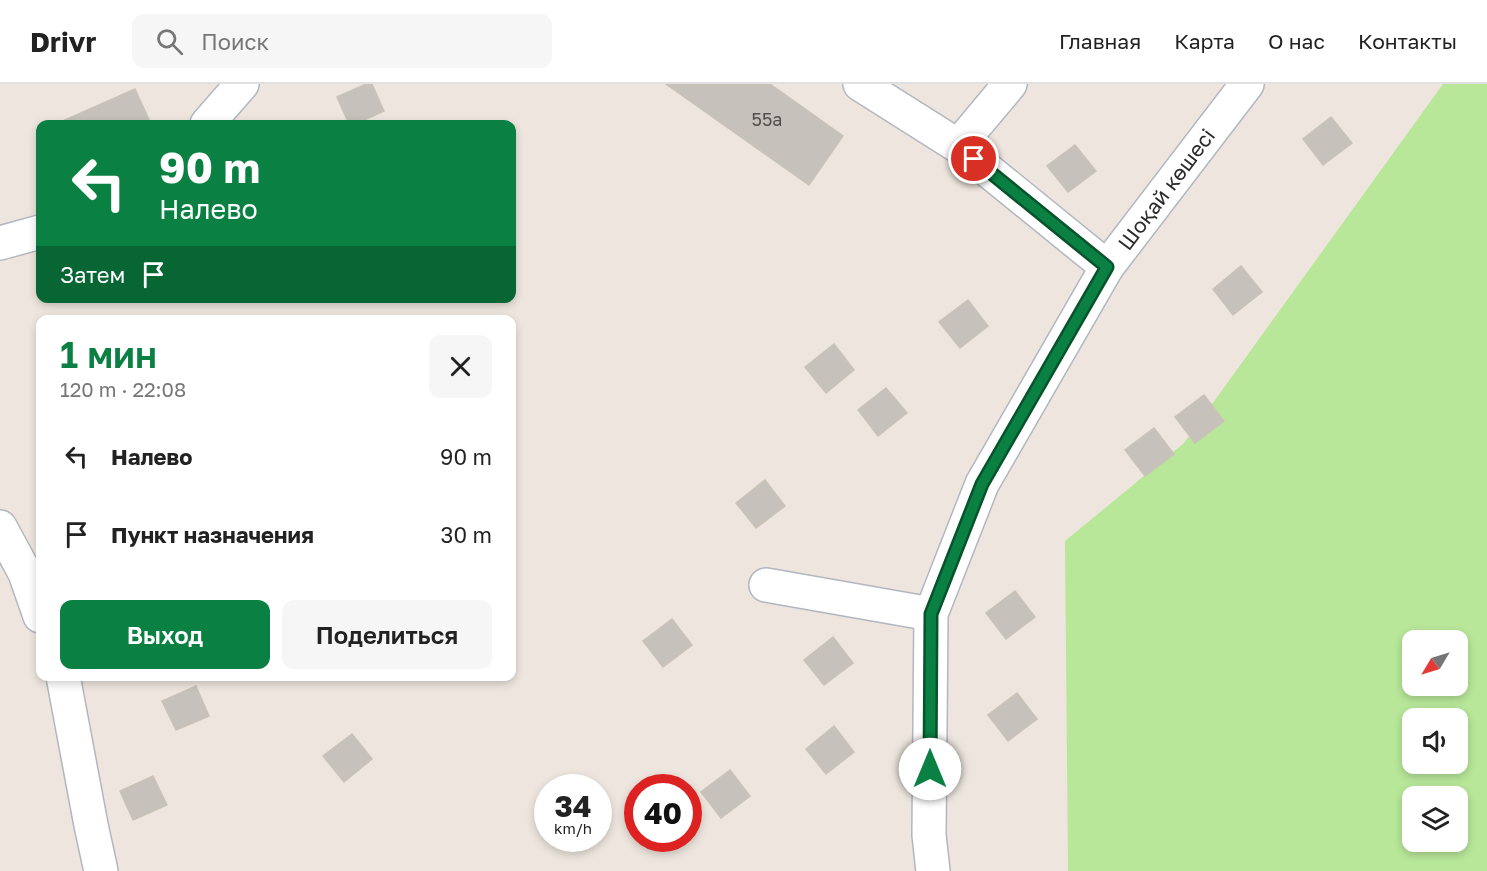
<!DOCTYPE html>
<html lang="ru">
<head>
<meta charset="utf-8">
<style>
	body { margin:0; font-family:"Golos Text",sans-serif; background:#f6f6f6; color:#222; height:100vh; display:flex; flex-direction:column; font-size:22px; white-space:nowrap }
	* { box-sizing:border-box; margin:0 }
	p { font-size:20px; color:#767676 }
	.icon { flex:none; width:33px; height:33px; fill:none; stroke:currentColor; stroke-width:2; stroke-linecap:round; stroke-linejoin:round }
	.map { position:relative; flex:1; overflow:hidden }
	.drawer { position:absolute; left:36px; top:231px; width:480px; height:366px; display:flex; flex-direction:column; background:#fff; border-radius:12px; box-shadow:0 3px 9px #0003 }
	.drawer>* { flex:none }
	.hud { position:absolute; left:36px; top:36px; width:480px; height:183px; border-radius:12px; box-shadow:0 3px 9px #0003; background:#0b8043; color:#fff; overflow:hidden }
	.needle { width:39px; rotate:232deg }
	.tools { position:absolute; left:1402px; top:546px; display:grid; gap:12px }
	.tools a { display:grid; place-items:center; width:66px; height:66px; border-radius:12px; background:#fff; box-shadow:0 3px 9px #0003; font-size:30px }
	.speed { position:absolute; left:534px; top:690px; display:flex; gap:12px; font-size:30px; font-weight:700; text-align:center }
	.speed>* { display:grid; place-content:center; width:78px; height:78px; border-radius:50%; background:#fff; box-shadow:0 3px 9px #0003; line-height:1 }
	.speed small { font-size:15px; font-weight:400 }
	.speed .limit { border:9px solid #d22; background:#fff; color:#111 }
	.pin { position:absolute; display:grid; place-items:center; width:51px; height:51px; color:#fff; margin:-26px; border:3px solid #fff; border-radius:50%; box-shadow:0 2px 6px #0007 }
	.me { position:absolute; width:66px; margin:-33px; rotate:0deg; stroke-linejoin:round; filter:drop-shadow(0 0 4px #0008) }
	.turn { display:flex; align-items:center; gap:21px; height:126px; padding:0 24px; font-size:27px }
	.turn .icon { width:78px; height:78px; stroke-width:2.5 }
	.turn b { display:block; font-size:42px; line-height:51px }
	.then { display:flex; align-items:center; height:57px; padding:0 24px; background:#0003; gap:12px; font-size:22px }
	.round { display:grid; place-items:center; flex:none; width:63px; height:63px; border-radius:12px; background:#f6f6f6 }
	.overview { display:flex; align-items:center; justify-content:space-between; height:102px; padding:0 24px }
	h1 { font-size:36px; font-weight:600; line-height:45px; color:#0b8043 }
	.primary-button { display:flex; gap:12px; margin-top:auto; padding:12px 24px }
	.primary-button a { flex:1; height:69px; border-radius:12px; background:#0b8043; color:#fff; font-size:24px; font-weight:600; line-height:69px; text-align:center }
	.primary-button a+a { background:#f6f6f6; color:#222 }
	ul { padding:0; list-style:none }
	li { display:flex; align-items:center; gap:18px; height:78px; padding:0 24px }
	li div { flex:1 }
	li b { display:block; font-size:22px }
	li em { font-style:normal }
	header { display:flex; align-items:center; gap:36px; box-sizing:border-box; height:84px; padding:0 30px; background:#fff; border-bottom:2px solid #e0e0e0 }
	header strong { font-size:28px }
	nav { display:flex; gap:33px; margin-inline-start:auto; font-size:21px }
	.search { width:420px; height:54px; background:#f6f6f6; display:flex; align-items:center; gap:15px; box-sizing:border-box; padding:0 21px; border-radius:12px; color:#767676; font-size:22px }
	.map>svg:first-child { display:block }
	.green { fill:#b8e799; fill-rule:evenodd }
	.building { fill:#c6c1ba; stroke:#cac2b7; stroke-width:1.5 }
	.lines { fill:none; stroke-linecap:round; stroke-linejoin:round }
	.street-casing { stroke:#b2b6c0; stroke-width:36 }
	.secondary-casing { stroke:#b2b6c0; stroke-width:36 }
	.street { stroke:#fff; stroke-width:33 }
	.secondary { stroke:#fff; stroke-width:33 }
	.route-casing { stroke:#07532c; stroke-width:15 }
	.route { stroke:#0b8043; stroke-width:10 }
	.labels { text-anchor:middle; dominant-baseline:central; stroke-width:4.5; stroke-linejoin:round; paint-order:stroke }
	.number-label { font-size:18px; fill:#525150 }
	.street-label { font-size:21px; fill:#2c2c2c; stroke:#fff }
</style>
</head>
<body>
<header>
<strong>Drivr</strong>
<div class="search"><svg class="icon" aria-label="search" viewBox="0 0 24 24"><circle cx="10" cy="10" r="6"/><path d="M15 15l6 6"/></svg>Поиск</div>
<nav><a>Главная</a><a>Карта</a><a>О нас</a><a>Контакты</a></nav>
</header>
<div class="map">
<svg width="1487" height="787" viewBox="0 0 1487 787">
	<rect width="100%" height="100%" fill="#eee6de"/>
	<path class="green" d="M1443,0H1487V787H1068L1065,457L1184,359ZM1413,556H1458V602H1413ZM1413,634H1458V680H1413ZM1413,712H1458V758H1413Z"/>
	<path class="building" d="M366,0H372L384,27L355,40H349L337,13Z
		M666,0H770L843,52L809,101Z
		M135,5L151,40H56Z
		M1331,33L1352,59L1323,81L1303,55Z
		M1075,61L1096,87L1068,108L1047,82Z
		M1241,182L1262,208L1233,231L1213,205Z
		M968,216L988,242L960,264L939,238Z
		M834,260L854,286L826,309L805,283Z
		M886,304L907,329L878,352L858,326Z
		M1204,311L1224,337L1195,359L1175,333Z
		M1154,344L1174,370L1145,392L1125,366Z
		M765,396L785,422L756,444L736,419Z
		M1015,507L1035,533L1006,555L986,529Z
		M672,535L692,561L663,583L643,557Z
		M833,553L853,579L824,601L804,576Z
		M196,602L209,632L176,646L162,617Z
		M1017,609L1037,635L1008,657L988,631Z
		M834,642L854,668L826,690L806,665Z
		M352,650L372,675L344,698L323,672Z
		M730,686L750,712L721,734L701,708Z
		M153,692L167,721L133,736L120,707Z"/>
	<g class="lines">
		<defs>
			<path id="street" d="M860,0L958,62L1107,183
				M207,40L242,0
				M958,62L1010,0
				M0,159L40,148
				M0,443L25,489L40,532
				M766,501L931,530
				M63,592L91,741L101,787"/>
			<path id="secondary" d="M933,787L929,751L931,530L982,400L1107,183L1247,0"/>
		</defs>
		<use href="#street" class="street-casing"/>
		<use href="#secondary" class="secondary-casing"/>
		<use href="#street" class="street"/>
		<use href="#secondary" class="secondary"/>
	</g>
	<g class="lines">
		<defs>
			<path id="route" d="M930,685L931,530L982,400L1107,183L974,75"/>
		</defs>
		<use href="#route" class="route-casing"/>
		<use href="#route" class="route"/>
	</g>
	<g class="labels">
		<g class="number-label">
			<text x="767" y="35">55а</text>
		</g>
		<g class="street-label">
			<text transform="translate(1166 105) rotate(-53)">Шоқай көшесі</text>
		</g>
	</g>
</svg>
<div class="tools">
<a><svg class="needle" viewBox="-14 -14 28 28"><path d="M0-13l5 13h-10z" fill="#e53935"/><path d="M0 13l5-13h-10z" fill="#767676"/></svg></a>
<a><svg class="icon" aria-label="sound" viewBox="0 0 24 24"><path d="M4 9h4l5-4v14l-5-4H4zM17 9q2 3 0 6"/></svg></a>
<a><svg class="icon" aria-label="layers" viewBox="0 0 24 24"><path d="M12 4l9 5-9 5-9-5zM3 14l9 5 9-5"/></svg></a>
</div>
<div class="speed"><div>34<small>km/h</small></div><div class="limit">40</div></div>
<div class="pin" style="left:974px;top:75px;background:#d93025"><svg class="icon" aria-label="arrive" viewBox="0 0 24 24"><path d="M6 21V4h12l-3 4 3 4H6"/></svg></div>
<svg class="me" style="left:930px;top:685px" viewBox="-20 -20 40 40"><circle r="19" fill="#fff"/><path d="M0-13L10 11 0 6-10 11z" fill="#0b8043"/></svg>
<div class="hud">
<div class="turn"><svg class="icon" aria-label="left" viewBox="0 0 24 24"><path d="M17 20v-9H6M10 6l-5 5 5 5"/></svg><div><b>90 m</b>Налево</div></div>
<div class="then">Затем<svg class="icon" aria-label="arrive" viewBox="0 0 24 24"><path d="M6 21V4h12l-3 4 3 4H6"/></svg></div>
</div>
<section class="drawer">
<div class="overview"><div><h1>1 мин</h1><p>120 m · 22:08</p></div><a class="round"><svg class="icon" aria-label="close" viewBox="0 0 24 24"><path d="M6 6l12 12M18 6L6 18"/></svg></a></div>
<ul>
<li><svg class="icon" aria-label="left" viewBox="0 0 24 24"><path d="M17 20v-9H6M10 6l-5 5 5 5"/></svg><div><b>Налево</b></div><em>90 m</em></li>
<li><svg class="icon" aria-label="arrive" viewBox="0 0 24 24"><path d="M6 21V4h12l-3 4 3 4H6"/></svg><div><b>Пункт назначения</b></div><em>30 m</em></li>
</ul>
<div class="primary-button"><a>Выход</a><a>Поделиться</a></div>
</section>
</div>
</body>
</html>
